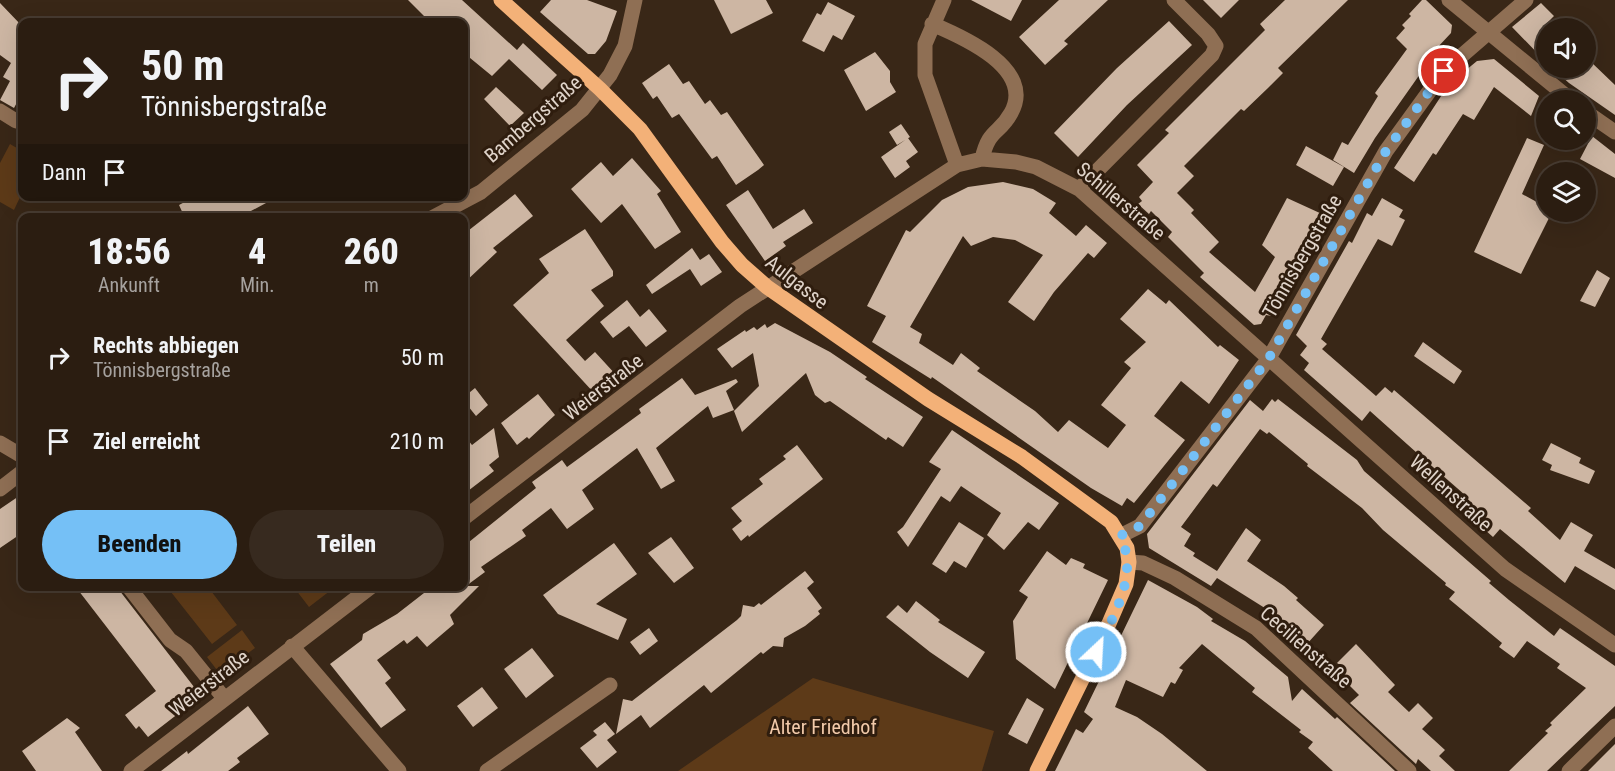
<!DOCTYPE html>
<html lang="de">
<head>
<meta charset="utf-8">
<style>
	body { margin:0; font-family:"Roboto Condensed",sans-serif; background:#372a1f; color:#f1f3f6; height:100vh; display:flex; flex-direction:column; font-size:22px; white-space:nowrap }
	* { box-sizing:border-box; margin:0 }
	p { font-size:20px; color:#a6a29f }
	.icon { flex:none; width:33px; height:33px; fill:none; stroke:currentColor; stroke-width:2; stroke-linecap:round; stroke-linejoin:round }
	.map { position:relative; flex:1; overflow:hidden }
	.details { position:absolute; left:18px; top:213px; width:450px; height:378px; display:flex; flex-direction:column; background:#2b1d11; border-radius:12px; box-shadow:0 6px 24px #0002,0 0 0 2px #473b31 }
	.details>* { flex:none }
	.banner { position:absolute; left:18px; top:18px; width:450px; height:183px; border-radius:12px; box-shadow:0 6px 24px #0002,0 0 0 2px #473b31; background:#2b1d11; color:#f1f3f6; overflow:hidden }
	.tools { position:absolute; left:1536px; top:18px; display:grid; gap:12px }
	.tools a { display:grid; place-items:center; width:60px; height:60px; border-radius:50%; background:#2b1d11; box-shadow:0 6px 24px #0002,0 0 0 2px #473b31; font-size:30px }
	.pin { position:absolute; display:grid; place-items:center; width:51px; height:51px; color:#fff; margin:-26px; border:3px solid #fff; border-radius:50%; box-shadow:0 2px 6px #0007 }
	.me { position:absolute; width:66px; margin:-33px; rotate:25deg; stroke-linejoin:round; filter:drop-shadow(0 0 4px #0008) }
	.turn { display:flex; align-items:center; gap:21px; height:126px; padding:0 24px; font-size:27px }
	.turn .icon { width:78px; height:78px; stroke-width:2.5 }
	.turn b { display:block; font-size:42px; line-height:51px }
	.then { display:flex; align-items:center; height:57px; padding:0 24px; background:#0003; gap:12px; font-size:22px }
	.eta { display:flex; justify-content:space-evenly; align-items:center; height:102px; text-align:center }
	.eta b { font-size:36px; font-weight:800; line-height:42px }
	.cta { display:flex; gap:12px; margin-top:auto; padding:12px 24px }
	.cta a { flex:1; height:69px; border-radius:36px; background:#75c0f6; color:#111; font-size:24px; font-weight:800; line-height:69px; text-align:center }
	.cta a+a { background:#372a1f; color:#f1f3f6 }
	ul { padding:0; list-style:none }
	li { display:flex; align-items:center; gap:18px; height:84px; padding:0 24px }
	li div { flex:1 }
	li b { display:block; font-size:22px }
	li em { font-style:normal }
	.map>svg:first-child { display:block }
	.green { fill:#5d3a18 }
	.building { fill:#cdb6a3 }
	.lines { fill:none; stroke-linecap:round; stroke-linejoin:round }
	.minor { stroke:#8f6f54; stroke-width:15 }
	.major { stroke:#f3b178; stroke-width:15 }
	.route { stroke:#75c0f6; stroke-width:10; stroke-dasharray:0 18 }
	.labels { text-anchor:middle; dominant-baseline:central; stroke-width:6; stroke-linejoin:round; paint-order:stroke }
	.street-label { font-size:20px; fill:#e0d4ca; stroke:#2f1d0e }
	.park-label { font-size:20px; fill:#f2caaa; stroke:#2f1d0e }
</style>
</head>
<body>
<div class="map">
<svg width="1615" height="771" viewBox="0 0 1615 771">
	<rect width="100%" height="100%" fill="#392717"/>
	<path class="green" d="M10,144L22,151V193L14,210L0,202V163Z
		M167,587H208L237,625L212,644Z
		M300,587V586L335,587L309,607L296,590Z
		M242,630L255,648L220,674L207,657Z
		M813,678L994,731L982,771H678Z"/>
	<path class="building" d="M408,0H462L517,50L523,43L557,75L542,90L509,59L492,76L464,53V22H430Z
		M551,0H587L617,11L606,41L595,54H588L540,12Z
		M714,0H766L773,13L731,34Z
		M971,0H1022L1011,21Z
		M1059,0H1108L1064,41L1068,44L1045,65L1019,37Z
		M1203,0H1239L1221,18Z
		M1285,0H1348L1278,68L1283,73L1268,88L1244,111L1241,109L1184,166L1194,176L1177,193L1194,210L1191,213L1219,242L1209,252L1255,292L1275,257L1262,245L1287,198L1322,214L1294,272L1298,275L1279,309L1277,308L1272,316L1266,315L1261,324L1254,325L1200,277L1204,273L1168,237L1172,232L1151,211L1149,214L1138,204L1142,201L1139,197L1153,182L1137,165L1169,133L1165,130L1265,30L1260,24Z
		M1422,0H1426L1452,25L1451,33L1422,64L1425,67L1375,138L1354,173L1333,160L1342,142L1348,145L1378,96L1375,93L1407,49L1396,38L1405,28L1402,25L1411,16L1409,14Z
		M828,2L855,16L842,40L833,35L824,52L802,41L817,13L821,15Z
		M0,3L22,26V73L16,84L22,87V93L14,108L0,100L10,81L3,77L11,63L0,55Z
		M1541,3L1554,16L1546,24V62L1512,27Z
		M1169,21L1192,45L1127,105L1078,157L1054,133L1117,68Z
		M875,52L890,71V82L896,92L866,111L844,70Z
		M1494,59L1539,96L1531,116L1494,87L1474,120L1463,114L1436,155L1433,153L1414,182L1394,168L1449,84L1477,61Z
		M1590,61L1615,85V115L1569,83L1552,68H1586Z
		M669,64L683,84L689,81L705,104L710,100L721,115L727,112L764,165L758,170L736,185L717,156L712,159L679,114L672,118L657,96L653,99L642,83Z
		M496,87L524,113L510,126L484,99Z
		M901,124L910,137L897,145L889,132Z
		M1592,136L1615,154V178L1580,159Z
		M908,138L918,152L906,161L910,167L895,178L881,157Z
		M1527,138L1544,145L1522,194L1546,207V212H1552L1521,274L1474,252Z
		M1306,146L1344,167L1333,186L1296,165Z
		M632,158L661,191L657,194L681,232L655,249L622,204L601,223L571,189L601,162L613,176Z
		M1003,182L1033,189L1056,203L1049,213L1076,236L1086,225L1107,243L1094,258L1088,253L1054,292L1034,321L1008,302L1043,255L1015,240L993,237L971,246L963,236L910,327L922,334L919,343L953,365L961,353L980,368L977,371L1035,411L1058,432L1069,420L1108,448L1126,425L1101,405L1131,368L1124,362L1146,342L1120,319L1148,289L1166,304L1169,300L1218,347L1220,345L1239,360L1209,404L1181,381L1154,416L1185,440L1134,503L1127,498L1122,506L1091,488L932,377L931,379L872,342L886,316L867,306L906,230L910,232L942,200L968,187Z
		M748,190L773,229L804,209L813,223L783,242L786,246L765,261L726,205Z
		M515,194L533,216L493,248L497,252L464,283V234Z
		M196,196H279L238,218H185L179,205Z
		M1382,198L1403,210L1399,217L1405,220L1392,246L1378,239L1321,339L1327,344L1322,349L1376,396L1385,387L1392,393L1394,390L1531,508L1528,511L1560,540L1571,522L1593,535L1584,551L1615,569V590L1575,566L1565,583L1500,529L1493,537L1457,505L1465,495L1417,453L1370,411L1362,421L1304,370L1309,363L1300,355L1307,346L1296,335L1349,241L1352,243L1367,213L1372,216Z
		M585,229L613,271V276L591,290L604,306L566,340L585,361L595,352L617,376L595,394L513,305L549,273L539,259Z
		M692,248L700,260L709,254L722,272L701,286L690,269L652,294L646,285Z
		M1597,270L1610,278L1595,307L1580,301Z
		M627,300L640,317L649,309L667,331L646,347L629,326L613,338L600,322Z
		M775,323L830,352L867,377L865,379L923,417L903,447L888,437L886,440L830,401L825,403L815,395L806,373L742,432L734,411L759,386L753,353L732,368L717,349L745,330L746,332L754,327L757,330L765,324L767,328Z
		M1423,342L1462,371L1454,384L1414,356Z
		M682,378L695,395L736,379L738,382L726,391L734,410L713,418L708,406L656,448L675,481L661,489L637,448L582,490L594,509L567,529L551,508L522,530L526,536L481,567L485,572L466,586H479L450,615L454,624L427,647L417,636L407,644L404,640L377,660L391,678L385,683L406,710L381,728L330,664L362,640L363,634L397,614L433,586H464V546L536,488L532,482L562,460L567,467L641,413L639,409Z
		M475,388L488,405L476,416L464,401V397Z
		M538,394L555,415L529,439L527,437L517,445L501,423Z
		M1272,399L1275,402L1278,399L1357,460L1364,471L1491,581L1489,583L1509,600L1554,636L1560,628L1615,666V706L1547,771H1509L1548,733L1545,731L1552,725L1550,723L1586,688L1557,668L1560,664L1527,641L1514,658L1499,647L1502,643L1449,599L1455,592L1445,585L1446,583L1383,530L1362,508L1307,466L1308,464L1269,432L1267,434L1260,429L1217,487L1213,484L1181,527L1191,534L1184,546L1195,553L1193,556L1217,571L1246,528L1261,540L1247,561L1284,586L1298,598L1296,600L1324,625L1306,645L1268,610L1217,578L1211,586L1149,548L1147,534L1250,400L1263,411Z
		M494,428L499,457L489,465L494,471L464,494V435L472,445Z
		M952,430L1059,503L1039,530L1028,522L1004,550L987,535L1001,513L961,486L950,502L941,496L908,547L897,532L903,527L941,469L929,462Z
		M1551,443L1581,458L1579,463L1595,471L1589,484L1550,470L1552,465L1542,460Z
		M797,445L823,479L749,537L748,535L741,541L732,529L742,521L731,508L763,484L759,479L786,459L783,456Z
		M22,494V533L0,548V509Z
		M959,522L984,538L966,568L954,561L946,573L932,564Z
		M671,537L694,568L674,583L648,553Z
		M614,543L637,574L596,604L627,619L618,640L558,614L543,595Z
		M1047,551L1066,565L1071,558L1085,564L1083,568L1108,580L1055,689L1016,659L1013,621L1028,597L1019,591Z
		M805,571L814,582L807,588L822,608L818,611L820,614L805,626L784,638L783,647L773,646L763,654L761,652L711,693L704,685L650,728L641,715L616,734L623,699L632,701L737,620L741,616L743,605L754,607L759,603L761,605Z
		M1148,580L1197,607L1213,619L1211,621L1245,641L1288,677L1292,701L1302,689L1335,719L1337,717L1395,771H1333L1308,748L1313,742L1299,732L1301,730L1252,692L1255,688L1202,644L1179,668L1183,670L1175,684L1171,682L1163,697L1126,680L1115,707L1137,717L1162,734L1207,771H1055L1076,729L1083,733L1093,719L1084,712Z
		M75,586H116L201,696L148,737L139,726L136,729L125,715L156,691Z
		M916,601L940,620L938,622L985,652L968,678L930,652L886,617L898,605L907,613Z
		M649,628L658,641L640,655L630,642Z
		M1356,644L1395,685L1388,692L1409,712L1418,703L1433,718L1422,729L1445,750L1439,756L1455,771H1431L1418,759L1416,764L1350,703L1359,695L1335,671L1340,665L1337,663Z
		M532,648L554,676L526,698L504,669Z
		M482,687L498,708L473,727L457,706Z
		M1027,698L1044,709L1027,744L1008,734Z
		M248,706L269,734L237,758L240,762L228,771H161L187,751L188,754Z
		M67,718L80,728L75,732L102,771H36L22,751Z
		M605,722L615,734L607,740L617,752L597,768L580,748L597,735L593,731Z
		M1615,744V771H1588Z"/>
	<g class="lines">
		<path class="minor" d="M944,0L925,44V75L957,165
			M1449,0L1571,100
			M932,24C963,37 1036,69 1011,113C999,135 989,128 982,159
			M0,111L16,121
			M1586,112L1615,132
			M1079,189L1212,55L1216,46L1208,34L1174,0
			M432,218L481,192L582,110L610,75L625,46L635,0
			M0,443L22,456
			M0,489L22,472
			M464,518L740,306L957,165L982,159L1016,162L1036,167L1079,189L1505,569L1615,645
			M1120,536L1140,526L1269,358L1386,151L1444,71L1526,0
			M1129,562L1143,563L1175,578L1256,628L1409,771
			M128,586L170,640L186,651L224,698
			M292,646L399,771
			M131,771L372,586
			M487,771L610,685
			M1569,771L1615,726"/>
		<path class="major" d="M501,0L600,89L640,129L722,242L742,265L767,287L928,399L1022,457L1111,522L1127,548L1129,562L1126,584L1104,635L1037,771"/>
	</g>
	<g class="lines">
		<path class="route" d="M1096,652C1113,617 1140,574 1120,536L1140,526L1269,358L1386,151L1444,71"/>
	</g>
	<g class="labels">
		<g class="street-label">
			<text transform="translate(533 119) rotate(-41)">Bambergstraße</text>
			<text transform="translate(1121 201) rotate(40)">Schillerstraße</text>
			<text transform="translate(1302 256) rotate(-60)">Tönnisbergstraße</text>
			<text transform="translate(797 282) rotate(38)">Aulgasse</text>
			<text transform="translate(603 387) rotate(-38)">Weierstraße</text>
			<text transform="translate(1451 493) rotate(42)">Wellenstraße</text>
			<text transform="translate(1306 647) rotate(41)">Cecilienstraße</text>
			<text transform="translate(209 683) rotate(-38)">Weierstraße</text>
		</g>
		<g class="park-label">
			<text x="823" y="727">Alter Friedhof</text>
		</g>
	</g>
</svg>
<div class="tools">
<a><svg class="icon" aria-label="sound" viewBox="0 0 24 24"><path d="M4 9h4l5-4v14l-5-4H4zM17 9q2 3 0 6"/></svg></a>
<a><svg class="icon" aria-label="search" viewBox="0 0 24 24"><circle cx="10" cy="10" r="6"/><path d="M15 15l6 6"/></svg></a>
<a><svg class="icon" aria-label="layers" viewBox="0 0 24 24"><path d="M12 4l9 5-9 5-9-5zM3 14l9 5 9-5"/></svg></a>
</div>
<div class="pin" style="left:1444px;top:71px;background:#d93025"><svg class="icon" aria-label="arrive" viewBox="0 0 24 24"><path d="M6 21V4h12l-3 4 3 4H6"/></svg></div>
<svg class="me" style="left:1096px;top:652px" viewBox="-20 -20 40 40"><circle r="17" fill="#75c0f6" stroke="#fff" stroke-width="3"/><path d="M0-11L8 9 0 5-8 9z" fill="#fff"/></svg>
<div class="banner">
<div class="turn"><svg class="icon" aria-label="right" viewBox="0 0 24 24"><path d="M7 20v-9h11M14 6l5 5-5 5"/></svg><div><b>50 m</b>Tönnisbergstraße</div></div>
<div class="then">Dann<svg class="icon" aria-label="arrive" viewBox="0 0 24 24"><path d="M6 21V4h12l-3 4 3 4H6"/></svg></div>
</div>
<section class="details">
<div class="eta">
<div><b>18:56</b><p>Ankunft</p></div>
<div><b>4</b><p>Min.</p></div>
<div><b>260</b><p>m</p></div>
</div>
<ul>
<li><svg class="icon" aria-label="right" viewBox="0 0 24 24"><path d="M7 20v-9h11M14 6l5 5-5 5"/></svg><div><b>Rechts abbiegen</b><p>Tönnisbergstraße</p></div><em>50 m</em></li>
<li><svg class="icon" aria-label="arrive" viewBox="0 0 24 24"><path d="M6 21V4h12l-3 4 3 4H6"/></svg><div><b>Ziel erreicht</b></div><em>210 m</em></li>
</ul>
<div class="cta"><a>Beenden</a><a>Teilen</a></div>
</section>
</div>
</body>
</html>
